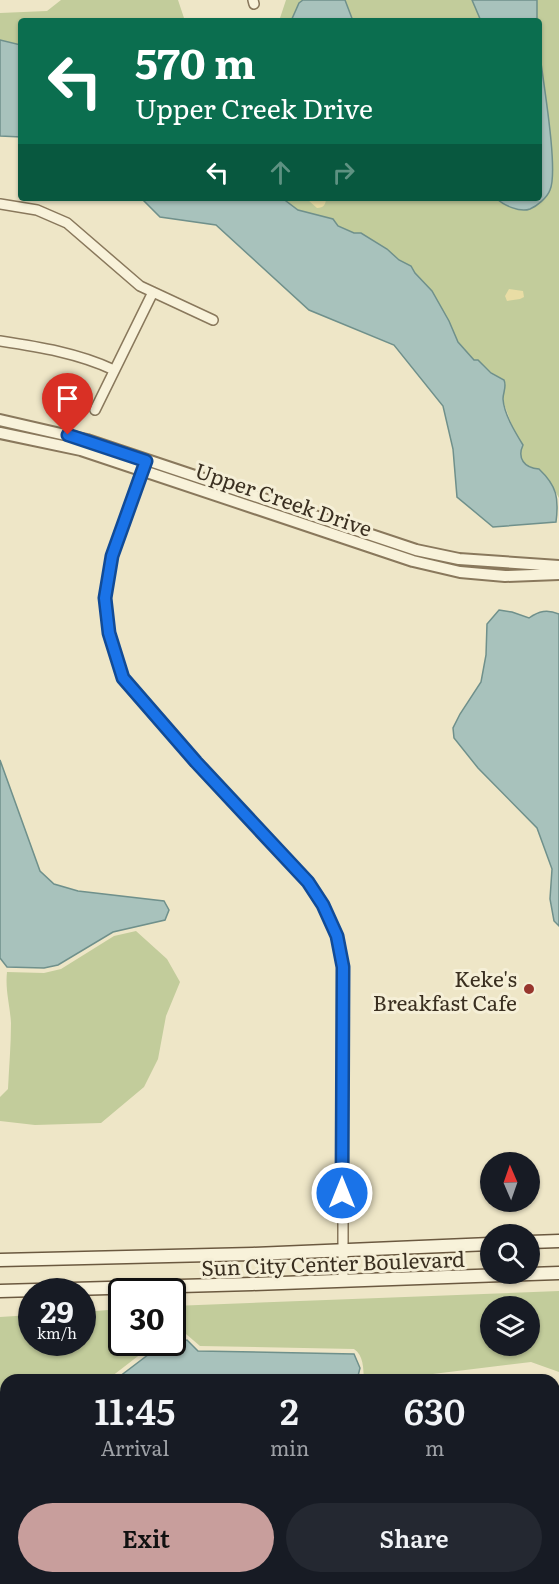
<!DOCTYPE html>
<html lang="en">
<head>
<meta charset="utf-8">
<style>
	body { margin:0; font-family:Literata,serif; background:#242831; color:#f1f3f6; height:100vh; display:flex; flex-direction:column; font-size:22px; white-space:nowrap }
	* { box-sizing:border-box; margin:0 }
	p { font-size:20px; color:#9ea1a6 }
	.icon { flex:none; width:33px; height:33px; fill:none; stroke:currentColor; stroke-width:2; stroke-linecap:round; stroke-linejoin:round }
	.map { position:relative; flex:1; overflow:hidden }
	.details { position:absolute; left:0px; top:1374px; width:560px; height:210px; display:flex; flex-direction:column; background:#171b24; border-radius:18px 18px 0 0; box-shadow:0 2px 4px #0004 }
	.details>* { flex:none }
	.banner { position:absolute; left:18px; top:18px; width:524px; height:183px; border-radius:6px; box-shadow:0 2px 4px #0004; background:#0b6e4f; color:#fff; overflow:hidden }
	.needle { width:39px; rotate:358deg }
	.tools { position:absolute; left:480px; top:1152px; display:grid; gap:12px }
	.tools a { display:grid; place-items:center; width:60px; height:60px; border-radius:50%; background:#171b24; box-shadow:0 2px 4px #0004; font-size:30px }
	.speed { position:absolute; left:18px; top:1278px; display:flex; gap:12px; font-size:30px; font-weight:700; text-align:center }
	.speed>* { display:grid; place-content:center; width:78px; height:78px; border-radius:50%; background:#171b24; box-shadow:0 2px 4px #0004; line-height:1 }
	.speed small { font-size:15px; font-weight:400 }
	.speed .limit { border:3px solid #111; border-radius:9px; background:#fff; color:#111 }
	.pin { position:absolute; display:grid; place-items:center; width:51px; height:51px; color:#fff; margin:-62px -26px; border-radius:50% 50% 50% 0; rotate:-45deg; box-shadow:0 0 6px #0007 }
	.pin .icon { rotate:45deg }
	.me { position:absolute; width:66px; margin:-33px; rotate:0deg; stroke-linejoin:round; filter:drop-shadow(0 0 4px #0008) }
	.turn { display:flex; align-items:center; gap:21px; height:126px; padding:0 18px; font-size:27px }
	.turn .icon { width:78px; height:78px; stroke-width:2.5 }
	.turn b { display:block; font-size:42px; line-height:51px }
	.lanes { display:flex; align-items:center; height:57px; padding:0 18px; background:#0003; justify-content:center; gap:30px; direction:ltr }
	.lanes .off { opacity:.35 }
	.eta { display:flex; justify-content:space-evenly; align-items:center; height:102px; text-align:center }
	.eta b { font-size:36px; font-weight:600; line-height:42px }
	.button { display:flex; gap:12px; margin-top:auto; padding:12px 18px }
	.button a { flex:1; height:69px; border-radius:36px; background:#c89e9c; color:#111; font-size:24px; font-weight:600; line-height:69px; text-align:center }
	.button a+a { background:#242831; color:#f1f3f6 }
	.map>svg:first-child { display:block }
	.green { fill:#c2cc9b; fill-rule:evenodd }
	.sand { fill:#e9dda5 }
	.water { fill:#a8c2bc; stroke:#6f908b; stroke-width:1.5 }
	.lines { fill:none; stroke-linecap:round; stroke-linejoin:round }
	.minor-casing { stroke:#89785c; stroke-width:12 }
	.tertiary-casing { stroke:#89785c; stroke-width:14 }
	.secondary-casing { stroke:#6b5940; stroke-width:15 }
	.minor { stroke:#f8f2da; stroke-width:9 }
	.tertiary { stroke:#f8f2da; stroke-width:10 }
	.secondary { stroke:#f8f2da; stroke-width:12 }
	.route-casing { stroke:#114b97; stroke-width:15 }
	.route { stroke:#1a73e8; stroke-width:10 }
	.poi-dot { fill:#97362d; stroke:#f5efd7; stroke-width:2 }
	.labels { text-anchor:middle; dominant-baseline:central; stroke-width:6; stroke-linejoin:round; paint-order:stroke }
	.street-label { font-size:21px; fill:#3a2f20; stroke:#f5efd7 }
	.poi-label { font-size:21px; fill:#3a2f20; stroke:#f5efd7; text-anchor:end }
</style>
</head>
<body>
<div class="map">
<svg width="559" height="1584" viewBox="0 0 559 1584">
	<rect width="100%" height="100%" fill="#eee6c7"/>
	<path class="green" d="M61,0H178L185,21H21V45L0,40V13L47,11Z
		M286,0H559V498L549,480L539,469C524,468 517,458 522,445L514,431L503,401L504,380L492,373L478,360H474L456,339L452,328L432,291L407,264L399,260L387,249L361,233H354L338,226L332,219L298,210L282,198H538V21H279Z
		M136,931L167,959L180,982L166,1016L158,1059L144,1087L101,1123L35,1125L0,1121V1097L8,1089C9,1067 11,1045 11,1023C10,1005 5,990 7,972L44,973L61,969L114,936Z
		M559,1291V1372L531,1362L384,1380L364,1379C363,1368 364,1356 354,1349L200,1346L186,1334L173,1335V1306ZM490,1306H530V1346H490Z
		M121,1309L122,1342L155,1343L107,1380H6V1578H42L43,1584H0V1317L31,1315L32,1342H82L83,1312Z"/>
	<path class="sand" d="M300,198H326C326,204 324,208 317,208L308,200Z
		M509,289L523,291L524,297L520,299L507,301L505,296Z"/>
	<path class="water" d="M303,0H345L353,21H291L299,3Z
		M472,0H537V21H481Z
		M0,40L21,45V137L0,136Z
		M539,48C542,75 559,170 550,190C547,198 537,206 530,209C520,213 503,205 496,198H538Z
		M141,198H282L298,210L333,219L338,226L354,233H361L387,249L399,260L411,266L415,273L432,291L449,321L458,342L474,360H478L491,373L504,380C507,387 503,392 503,399C504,414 515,432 523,445C517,458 524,468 539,469C557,486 559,498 556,522L493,527L457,497L453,449L443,406L394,345L309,310L216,225L160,217Z
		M499,610L512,612L529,618C539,611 547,609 559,614V926L554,921L550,899L552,869L537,828L478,768L454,738L453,728L460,714L481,682L486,655L487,624Z
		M0,760L40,871L54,884L78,891L164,901L169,910L165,920L113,932L58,965L44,968L7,967L0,958Z
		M187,1340L198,1351L354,1354L360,1368L357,1380H115L161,1345Z
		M46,1578H144L143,1584H47Z"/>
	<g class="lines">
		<defs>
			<path id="minor" d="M253,0L254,4
				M0,204L37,210L67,223L140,286L213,320
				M0,341C39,347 78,353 114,370
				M95,410L153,292
				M144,465L112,556L105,598L109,633L123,678L196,762L308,882L323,905L337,935L343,967V1281
				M554,1461H559
				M380,1578V1584"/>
			<path id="tertiary" d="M0,420L87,440L416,550L459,559L559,566
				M0,433L81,450L413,561L460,572L505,576L559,574"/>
			<path id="secondary" d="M530,1242L559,1241
				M0,1260L253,1254L490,1244
				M0,1291L252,1284L559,1273"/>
		</defs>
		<use href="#minor" class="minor-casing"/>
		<use href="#tertiary" class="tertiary-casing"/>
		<use href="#secondary" class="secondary-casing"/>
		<use href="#minor" class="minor"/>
		<use href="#tertiary" class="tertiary"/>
		<use href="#secondary" class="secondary"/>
	</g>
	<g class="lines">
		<defs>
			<path id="route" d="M68,435L146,461L112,556L105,598L109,633L123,678L196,762L308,882L323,905L337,936L343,967L342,1193"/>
		</defs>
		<use href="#route" class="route-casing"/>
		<use href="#route" class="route"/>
	</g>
	<circle class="poi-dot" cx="529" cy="989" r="6"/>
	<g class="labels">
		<g class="street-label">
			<text transform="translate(284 498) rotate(19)">Upper Creek Drive</text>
			<text transform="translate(333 1262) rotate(-2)">Sun City Center Boulevard</text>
		</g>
		<g class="poi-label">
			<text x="517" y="977">Keke's<tspan x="517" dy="24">Breakfast Cafe</tspan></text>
		</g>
	</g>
</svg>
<div class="tools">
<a><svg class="needle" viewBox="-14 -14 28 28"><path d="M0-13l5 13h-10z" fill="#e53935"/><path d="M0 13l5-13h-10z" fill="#9ea1a6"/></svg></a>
<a><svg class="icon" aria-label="search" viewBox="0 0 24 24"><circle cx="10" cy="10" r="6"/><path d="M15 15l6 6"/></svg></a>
<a><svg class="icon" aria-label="layers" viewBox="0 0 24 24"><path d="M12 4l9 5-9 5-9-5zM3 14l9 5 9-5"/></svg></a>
</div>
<div class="speed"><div>29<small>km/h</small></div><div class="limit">30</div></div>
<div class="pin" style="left:68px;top:435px;background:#d93025"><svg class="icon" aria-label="arrive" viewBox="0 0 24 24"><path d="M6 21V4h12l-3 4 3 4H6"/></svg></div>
<svg class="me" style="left:342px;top:1193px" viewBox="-20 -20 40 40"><circle r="17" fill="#1a73e8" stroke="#fff" stroke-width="3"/><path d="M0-11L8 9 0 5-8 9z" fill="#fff"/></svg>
<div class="banner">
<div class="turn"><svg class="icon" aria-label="left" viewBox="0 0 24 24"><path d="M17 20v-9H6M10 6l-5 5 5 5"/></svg><div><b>570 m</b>Upper Creek Drive</div></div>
<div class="lanes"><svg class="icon" aria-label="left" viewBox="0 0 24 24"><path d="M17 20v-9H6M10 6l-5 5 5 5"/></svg><svg class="icon off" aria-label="ahead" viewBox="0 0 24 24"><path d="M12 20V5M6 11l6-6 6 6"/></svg><svg class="icon off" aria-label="right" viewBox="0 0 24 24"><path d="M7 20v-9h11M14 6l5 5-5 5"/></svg></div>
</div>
<section class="details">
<div class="eta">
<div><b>11:45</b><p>Arrival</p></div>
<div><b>2</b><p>min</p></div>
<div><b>630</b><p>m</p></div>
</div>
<div class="button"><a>Exit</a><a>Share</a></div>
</section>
</div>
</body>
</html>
